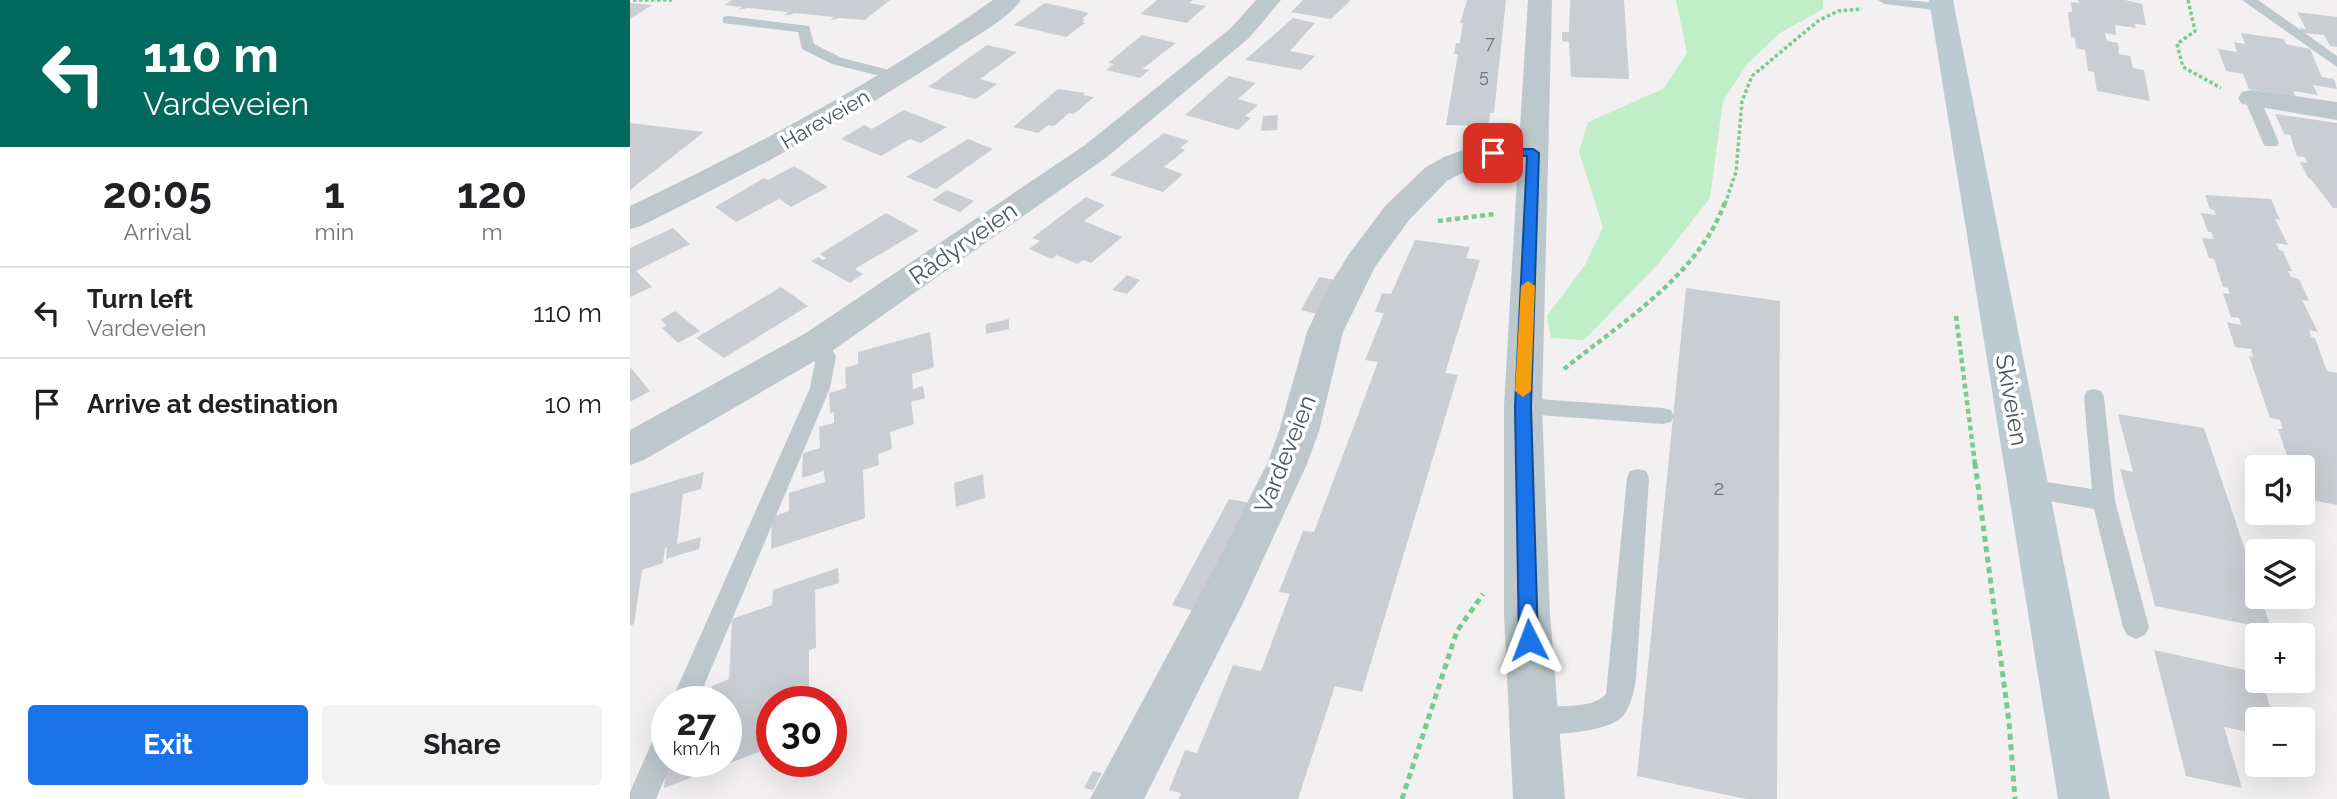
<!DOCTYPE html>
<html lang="en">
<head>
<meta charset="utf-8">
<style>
	body { margin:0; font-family:Raleway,sans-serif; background:#f2f2f2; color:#202124; height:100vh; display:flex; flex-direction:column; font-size:26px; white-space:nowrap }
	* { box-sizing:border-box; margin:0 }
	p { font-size:23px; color:#757577 }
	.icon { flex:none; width:38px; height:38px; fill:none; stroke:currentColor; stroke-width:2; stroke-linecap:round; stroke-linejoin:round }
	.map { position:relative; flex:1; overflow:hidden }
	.side { display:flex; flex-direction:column; background:#fff; width:630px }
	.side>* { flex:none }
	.banner { background:#00695c; color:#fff; overflow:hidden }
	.fabs { position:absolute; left:1615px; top:455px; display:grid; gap:14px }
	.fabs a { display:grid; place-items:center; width:70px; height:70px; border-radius:7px; background:#fff; box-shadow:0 7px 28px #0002; font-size:35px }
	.speed { position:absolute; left:21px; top:686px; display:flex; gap:14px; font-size:35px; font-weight:700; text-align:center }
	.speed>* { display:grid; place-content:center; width:91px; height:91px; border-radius:50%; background:#fff; box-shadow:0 7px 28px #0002; line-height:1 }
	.speed small { font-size:18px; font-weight:400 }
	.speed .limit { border:10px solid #d22; background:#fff; color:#111 }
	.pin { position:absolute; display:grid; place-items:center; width:60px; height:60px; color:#fff; margin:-30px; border-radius:14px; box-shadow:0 4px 10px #0006 }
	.me { position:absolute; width:77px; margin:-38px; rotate:357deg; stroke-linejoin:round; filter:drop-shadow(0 0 5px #0008) }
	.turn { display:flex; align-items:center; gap:24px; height:147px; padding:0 28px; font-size:32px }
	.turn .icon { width:91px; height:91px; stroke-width:2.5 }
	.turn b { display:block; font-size:49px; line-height:60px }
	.eta { display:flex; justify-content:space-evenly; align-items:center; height:119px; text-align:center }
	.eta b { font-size:42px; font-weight:700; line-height:49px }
	.button { display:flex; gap:14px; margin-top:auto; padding:14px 28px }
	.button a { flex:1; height:80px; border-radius:7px; background:#1a73e8; color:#fff; font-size:28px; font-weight:700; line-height:80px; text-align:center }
	.button a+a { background:#f2f2f2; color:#202124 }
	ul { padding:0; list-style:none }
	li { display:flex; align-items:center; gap:21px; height:91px; padding:0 28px; border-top:2px solid #e0e0e0 }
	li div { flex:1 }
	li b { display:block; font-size:26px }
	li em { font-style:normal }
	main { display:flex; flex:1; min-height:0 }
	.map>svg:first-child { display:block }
	.green { fill:#c0eec8 }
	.building { fill:#caced2 }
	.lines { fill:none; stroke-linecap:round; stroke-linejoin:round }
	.path-far2 { stroke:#7acb91; stroke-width:3.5; stroke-dasharray:3.5 2.5; stroke-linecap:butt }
	.path-far1 { stroke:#7acb91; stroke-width:4.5; stroke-dasharray:5 3.5; stroke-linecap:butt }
	.path { stroke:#7acb91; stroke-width:5; stroke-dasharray:6 4.5; stroke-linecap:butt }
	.lane { fill:#bcc8cc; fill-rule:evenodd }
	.street { fill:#bcc8cc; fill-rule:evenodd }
	.secondary { fill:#bccbd1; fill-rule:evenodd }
	.route { fill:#1a73e8; stroke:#114b97; stroke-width:2 }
	.slow { fill:#f59e0b }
	.labels { text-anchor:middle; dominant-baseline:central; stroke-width:7; stroke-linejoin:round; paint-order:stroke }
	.far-number-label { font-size:18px; fill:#68767a }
	.far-street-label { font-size:21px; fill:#48585d; stroke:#fff }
	.number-label { font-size:21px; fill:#68767a }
	.street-label { font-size:24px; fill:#48585d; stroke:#fff }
</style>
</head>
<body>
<main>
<section class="side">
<div class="banner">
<div class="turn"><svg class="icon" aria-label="left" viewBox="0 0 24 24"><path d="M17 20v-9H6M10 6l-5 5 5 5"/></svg><div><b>110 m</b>Vardeveien</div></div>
</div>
<div class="eta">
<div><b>20:05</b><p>Arrival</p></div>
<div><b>1</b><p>min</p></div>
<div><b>120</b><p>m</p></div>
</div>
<ul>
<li><svg class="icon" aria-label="left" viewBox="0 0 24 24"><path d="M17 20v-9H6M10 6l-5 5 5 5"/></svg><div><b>Turn left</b><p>Vardeveien</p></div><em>110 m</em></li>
<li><svg class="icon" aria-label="arrive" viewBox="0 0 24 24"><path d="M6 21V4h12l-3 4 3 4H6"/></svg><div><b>Arrive at destination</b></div><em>10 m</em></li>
</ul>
<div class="button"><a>Exit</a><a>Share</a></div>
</section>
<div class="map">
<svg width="1707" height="799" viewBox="0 0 1707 799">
	<rect width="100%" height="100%" fill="#f2f0f0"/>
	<path class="green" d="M1046,0H1193V9L1150,33L1118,63L1093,101L1080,198L1029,263L954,340L921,338L917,316L955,265L973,227L949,152L958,122L1033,89L1057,53Z"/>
	<path class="building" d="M102,0H260L235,20L210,18L200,20L204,17L164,13L160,15H154L158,12L118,8L108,10L112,7L94,5Z
		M527,0H563L559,3L576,6L557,23L510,14Z
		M673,0H721L701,19L661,12Z
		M837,0H876L864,113H860L859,126L816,125L828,54H824L826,43H830L833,23H830Z
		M940,0H994L999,79L941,77L939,42L932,41V32H939Z
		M1448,0H1495L1512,4L1516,25L1505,24L1506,28L1485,25L1486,35L1475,33L1477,41L1488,43L1489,54L1500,56L1503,68L1514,70L1520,101L1467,91L1464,72L1458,71L1455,50L1446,48L1445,38L1441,37L1438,12H1442L1441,2L1449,3Z
		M0,3L22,5L0,19Z
		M415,3L443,9L459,13L452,19L455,20L452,22L455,23L436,37L384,25Z
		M1667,12L1707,17V47L1700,46L1694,35L1672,33L1670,28L1676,29Z
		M663,18L685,23L660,51L685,56L671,70L615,60Z
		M1611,33L1654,39L1656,44L1680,49L1692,77L1704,79L1707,89L1683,85L1688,95L1663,91L1666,97L1619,89L1613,74L1596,71L1588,49L1607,52L1604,42L1615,44Z
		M512,35L546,43L512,69L519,70L510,78L476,70L484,64L478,63Z
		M357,45L387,52L350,79L367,84L346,99L298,87Z
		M599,76L626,83L608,99L628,105L615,116L621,118L608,130L555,115Z
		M428,89L455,93L453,95L464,97L444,114L439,113L424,126L418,125L408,133L383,127Z
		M274,110L317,127L291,143L280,139L251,156L211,139L234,125L242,129Z
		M1645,114L1707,123V208H1703L1681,179L1678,178L1670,162L1677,163L1675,157L1667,156L1660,135L1654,134Z
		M648,115L647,130L631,131L633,116Z
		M0,123L74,132L0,190Z
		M534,133L559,141L550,148L555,150L534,167L553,174L533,192L480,175Z
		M338,139L363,149L306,189L276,177Z
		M164,166L198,187L161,207L149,199L106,222L85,207L134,178L138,180Z
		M317,190L344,201L330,212L302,200Z
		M1575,195L1641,199L1650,220L1645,219L1658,245L1646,243L1649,250L1653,251L1662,271H1658L1661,277L1669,279L1679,301L1672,300L1688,332L1679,330L1681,337L1685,338L1697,371L1707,373V505L1681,500L1673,476V472L1677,473L1673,461L1658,458L1648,429H1653L1650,420L1640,418L1619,356L1623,357L1621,349L1605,347L1597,322L1611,325L1609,318L1601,317L1593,293L1600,294L1598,288L1593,287L1584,259L1579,258L1572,238L1584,239L1581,232H1578L1571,213L1586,215L1584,210L1580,209Z
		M456,197L475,205L454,221L492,237L461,263L453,260L447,264L426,255L422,259L399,249L410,241L402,238Z
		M256,213L289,231L225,269L233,274L220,283L181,261L188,257L193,260L196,258L190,254Z
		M43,228L60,244L6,271L22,287L0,297V248Z
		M785,240L840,247L836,258L850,260L815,373L828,375L732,692L705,686L668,799H549L551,793L539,790L555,750L567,753L603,665L631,671L660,594L649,592L673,531L684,532L748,362L735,360L754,313L745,312L752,293L761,294Z
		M497,275L510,280L497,294L482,290Z
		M689,277L705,280L687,314L671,310Z
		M151,287L178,306L94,358L66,338Z
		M1056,288L1150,301L1147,799H1116L1007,776Z
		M45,311L70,331L48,343L32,328L37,325L30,320Z
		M379,319V329L356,334V324Z
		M300,332L304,367L282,374L283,389L293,386L295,398L281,402L284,424L260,432L262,449L248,454L249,465L233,470L235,518L141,549L142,517L159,511V493L195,482L194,471L172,478L173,453L190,448L189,427L204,423V412L200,413L199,393L216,388L215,368L228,364V352Z
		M0,367L20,391L0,402Z
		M1488,414L1574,428L1628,588V597H1631L1641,629L1525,606L1490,469L1503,472Z
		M74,472L71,489L53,494L47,544L71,537L69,549L36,559L37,547L35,548L33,563L12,570L4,624L0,626V494Z
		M353,474L355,498L326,507L324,483Z
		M599,499L620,503L564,611L542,605Z
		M208,568L209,583L185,590L186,648L179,650V702H142V747L34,788L36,761H96V702H81L82,686L99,679L102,619L142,605L143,590Z
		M1524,650L1628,673V681H1632L1644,719H1628V734L1594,727L1612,788L1556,776Z
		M463,771L472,773L463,790L454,788Z"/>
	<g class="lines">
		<path class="path-far2" d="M3,0H42
			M1558,0L1565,31L1547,44L1553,67L1591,88
			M1095,204L1106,172L1112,101L1122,76L1188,21L1208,11L1232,9"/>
		<path class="path-far1" d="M808,221L865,214
			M1326,316L1345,464
			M934,369C992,322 1069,275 1095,202"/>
		<path class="path" d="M1345,463L1379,722L1385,799
			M772,799L827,631L853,594"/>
		<path class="lane" d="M1248,0C1268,0 1303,0 1319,7L1312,11L1255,4Z
			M1612,0H1628L1707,56V67Z
			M98,16L179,26L184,44L212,58L271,73L273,76L266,80L202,64L172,49L168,32L93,23V17Z
			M1622,93L1630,98L1649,143L1647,146H1635L1633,143L1614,98Z
			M189,335L196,337L206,357L200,388L67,702H41L180,388L186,357L179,342L182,337Z
			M1464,389L1471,391L1474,397L1485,501L1519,627L1515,635L1506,639L1497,635L1493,627L1464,509L1398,497L1390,495L1387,488L1390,481L1398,479L1462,489L1454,397L1457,391Z
			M893,398L1033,408L1041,410L1044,416L1041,422L1033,424L893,414L886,412L882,406L886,400Z
			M1008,469L1016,471L1019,478L1006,679C1004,691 1001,705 994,715C980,733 914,738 894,730L890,721L894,712C917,702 961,712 976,694L997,478L1000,471Z
			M37,727V761H42L26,799H0V792L27,731Z"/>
		<path class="street" d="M363,0H391C379,18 346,36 328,48C227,116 120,172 11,226L0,229V206C126,146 249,81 363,0Z
			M626,0H651L619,38L477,157L202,351L14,460L0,465V430L176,333L455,145L601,28Z
			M898,0H922L912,406L920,614L935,799H883L874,614V406L888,162L847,165L817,181L779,220L745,267L713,332L689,431L677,464L612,605L514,799H460L580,576L637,464L649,431L677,332L698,288L719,254L756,205L796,167L814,157L833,150L889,144Z
			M1622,90L1707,102V120L1612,104L1608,98L1612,92Z"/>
		<path class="secondary" d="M1299,0H1323L1480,799H1428Z"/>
	</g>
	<path class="route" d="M863,149H903L909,153L901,406L908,640L906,647L899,650L892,647L889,640L885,406L897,156H858V150Z"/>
	<path class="slow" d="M898,281L905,286L901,391L893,397L885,391L891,286Z"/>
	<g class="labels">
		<g class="far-number-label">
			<text x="860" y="42">7</text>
			<text x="854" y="75">5</text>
		</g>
		<g class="far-street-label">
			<text transform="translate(195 119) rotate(-30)">Hareveien</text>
		</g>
		<g class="number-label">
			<text x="1089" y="487">2</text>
		</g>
		<g class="street-label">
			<text transform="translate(333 243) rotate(-35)">Rådyrveien</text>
			<text transform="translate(1382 400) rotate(80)">Skiveien</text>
			<text transform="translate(655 454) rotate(-68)">Vardeveien</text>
		</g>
	</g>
</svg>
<div class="fabs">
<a><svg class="icon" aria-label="sound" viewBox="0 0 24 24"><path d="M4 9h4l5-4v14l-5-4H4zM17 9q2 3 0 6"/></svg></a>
<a><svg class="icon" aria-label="layers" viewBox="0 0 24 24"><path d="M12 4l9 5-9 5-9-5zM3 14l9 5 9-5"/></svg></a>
<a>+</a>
<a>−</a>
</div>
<div class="speed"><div>27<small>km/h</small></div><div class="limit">30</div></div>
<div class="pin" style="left:863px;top:153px;background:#d93025"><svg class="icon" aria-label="arrive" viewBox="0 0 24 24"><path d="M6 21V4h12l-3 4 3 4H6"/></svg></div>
<svg class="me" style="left:899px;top:640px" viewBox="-20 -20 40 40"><path d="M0-17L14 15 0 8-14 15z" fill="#1a73e8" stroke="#fff" stroke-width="4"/></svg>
</div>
</main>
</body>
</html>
